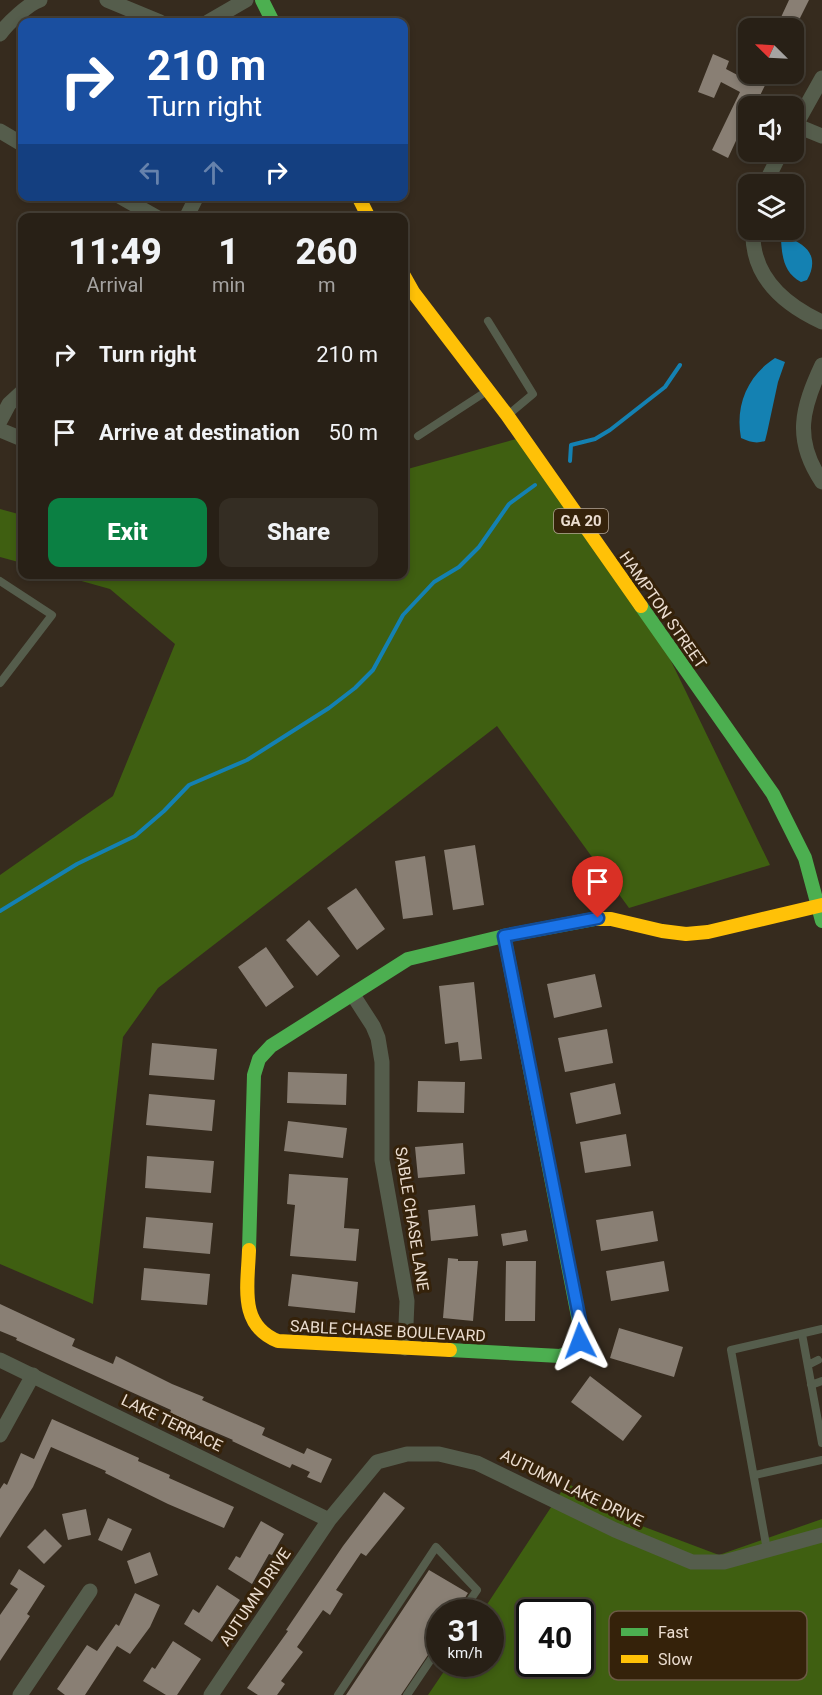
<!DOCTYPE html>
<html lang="en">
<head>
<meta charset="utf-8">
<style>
	body { margin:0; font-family:Roboto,sans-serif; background:#342d23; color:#f1f3f6; height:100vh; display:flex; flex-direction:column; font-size:22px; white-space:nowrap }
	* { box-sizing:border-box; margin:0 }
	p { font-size:20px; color:#a5a3a1 }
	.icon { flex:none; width:33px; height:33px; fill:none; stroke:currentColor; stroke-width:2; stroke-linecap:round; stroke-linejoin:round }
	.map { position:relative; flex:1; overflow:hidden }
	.panel { position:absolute; left:18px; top:213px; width:390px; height:366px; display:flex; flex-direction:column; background:#282016; border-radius:12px; box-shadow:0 3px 9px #0003,0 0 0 2px #443e35 }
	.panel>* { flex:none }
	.top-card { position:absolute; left:18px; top:18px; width:390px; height:183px; border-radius:12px; box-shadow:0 3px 9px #0003,0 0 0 2px #443e35; background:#1a4fa0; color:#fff; overflow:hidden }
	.needle { width:39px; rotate:294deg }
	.tools { position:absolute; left:738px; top:18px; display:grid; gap:12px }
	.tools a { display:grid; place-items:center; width:66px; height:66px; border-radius:12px; background:#282016; box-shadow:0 3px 9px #0003,0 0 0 2px #443e35; font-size:30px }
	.speed { position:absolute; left:426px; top:1599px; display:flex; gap:12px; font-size:30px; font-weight:700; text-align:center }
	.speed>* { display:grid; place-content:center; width:78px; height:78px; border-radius:50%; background:#282016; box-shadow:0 3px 9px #0003,0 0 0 2px #443e35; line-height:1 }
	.speed small { font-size:15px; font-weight:400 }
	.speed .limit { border:3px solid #111; border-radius:9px; background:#fff; color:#111 }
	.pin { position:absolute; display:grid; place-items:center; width:51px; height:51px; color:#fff; margin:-62px -26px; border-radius:50% 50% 50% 0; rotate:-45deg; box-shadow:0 0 6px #0007 }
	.pin .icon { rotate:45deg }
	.me { position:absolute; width:66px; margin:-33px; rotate:357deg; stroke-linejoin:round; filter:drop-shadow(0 0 4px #0008) }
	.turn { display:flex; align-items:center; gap:21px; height:126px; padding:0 30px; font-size:27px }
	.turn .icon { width:78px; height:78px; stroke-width:2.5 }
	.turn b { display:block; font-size:42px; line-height:51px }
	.lanes { display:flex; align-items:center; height:57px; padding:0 30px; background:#0003; justify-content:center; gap:30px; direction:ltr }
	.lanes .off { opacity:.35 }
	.eta { display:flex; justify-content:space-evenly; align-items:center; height:102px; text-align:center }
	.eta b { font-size:36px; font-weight:800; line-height:42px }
	.primary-button { display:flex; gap:12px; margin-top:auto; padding:12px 30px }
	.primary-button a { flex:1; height:69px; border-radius:12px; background:#0b8043; color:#fff; font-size:24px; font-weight:800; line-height:69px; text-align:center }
	.primary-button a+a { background:#342d23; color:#f1f3f6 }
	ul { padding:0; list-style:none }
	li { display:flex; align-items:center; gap:18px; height:78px; padding:0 30px }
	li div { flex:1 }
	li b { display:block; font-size:22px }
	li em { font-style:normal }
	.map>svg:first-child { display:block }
	.green { fill:#3f5f11; fill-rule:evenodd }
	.water { fill:#1481b2 }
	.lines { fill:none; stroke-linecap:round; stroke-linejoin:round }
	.stream { stroke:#1481b2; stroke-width:4 }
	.building { fill:#897f74 }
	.lane { stroke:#555d4c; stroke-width:8 }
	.street { stroke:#555d4c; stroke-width:15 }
	.fast { stroke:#4caf50; stroke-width:14 }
	.slow { stroke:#ffc107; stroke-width:14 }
	.route-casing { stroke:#114b97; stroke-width:15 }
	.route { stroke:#1a73e8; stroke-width:10 }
	.labels { text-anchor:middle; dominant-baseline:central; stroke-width:6; stroke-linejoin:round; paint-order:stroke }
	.shield { fill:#35220a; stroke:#b4a595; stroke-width:1.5 }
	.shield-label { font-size:15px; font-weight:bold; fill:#ebddd0 }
	.street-label { font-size:16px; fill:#ebddd0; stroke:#35220a }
	.key { fill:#35220a; stroke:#6c5a45; stroke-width:1.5 }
	.key-label { font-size:16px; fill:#ebddd0 }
</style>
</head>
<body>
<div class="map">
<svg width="822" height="1695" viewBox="0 0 822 1695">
	<rect width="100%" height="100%" fill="#362b1e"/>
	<path class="green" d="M527,436L655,628L770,865L629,908L497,726L158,988L123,1037L93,1304L0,1264V875L113,796L175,644L110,589L60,575L404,574V470Z
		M0,509L22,515V563L0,557Z
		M567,1483L642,1526L719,1555L822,1519V1695H428L449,1664H490V1612H482ZM530,1612H580V1664H530Z"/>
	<path class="water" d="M786,237C807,244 820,257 807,280L801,282C784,273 782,257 781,239Z
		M775,358L785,362L778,382L767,433L765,441C756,444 750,442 741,438C735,406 747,376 775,358Z"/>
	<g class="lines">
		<path class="stream" d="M570,461L571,445L595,439L610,430L665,387L680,365
			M0,911L77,864L135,836L164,811L189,785L247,760L329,708L355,688L373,670L403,615L434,582L459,567L479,547L509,504L535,485"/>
	</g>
	<path class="building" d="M789,0H809L795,28H776Z
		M713,54L729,61L726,69L747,80L750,74H762L769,77L755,106H748V115L728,158L712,150L740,92L721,82L714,98L698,92Z
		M794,180L806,186L801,197L794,193Z
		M475,845L484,905L453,910L444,850Z
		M425,856L433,915L403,919L395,861Z
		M356,888L385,929L357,950L327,908Z
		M309,920L340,956L317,976L286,940Z
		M266,947L294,987L266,1007L238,967Z
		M595,974L602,1007L554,1018L547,984Z
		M474,982L482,1059L460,1061L458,1042L445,1044L439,986Z
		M607,1029L613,1063L565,1072L558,1038Z
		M152,1043L217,1049L214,1080L149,1075Z
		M288,1072L347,1074L346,1105L287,1103Z
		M418,1081L465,1082L464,1113L417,1112Z
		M615,1083L621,1114L576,1124L570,1093Z
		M149,1094L215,1100L212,1131L146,1125Z
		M288,1121L347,1128L343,1158L284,1151Z
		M626,1134L631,1166L585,1173L580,1142Z
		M463,1143L465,1174L418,1178L415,1147Z
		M147,1156L214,1161L211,1193L145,1188Z
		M289,1174L348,1178L344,1228L359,1229L356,1261L290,1256L295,1205L287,1204Z
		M475,1205L478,1236L431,1241L428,1210Z
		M653,1211L658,1241L601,1251L596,1220Z
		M146,1217L213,1223L210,1254L143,1248Z
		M526,1230L528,1241L503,1246L501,1234Z
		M448,1258L458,1259V1261H478L473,1321L443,1318Z
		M506,1261H536L535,1321H505Z
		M664,1261L669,1291L611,1301L606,1271Z
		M144,1268L210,1274L207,1305L141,1300Z
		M292,1274L358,1282L355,1313L288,1306Z
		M0,1304L75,1339L72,1346L113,1364L116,1356L172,1384L204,1397L202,1400L265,1428L262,1435L304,1454L307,1448L332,1459L321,1483L307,1477L310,1472L292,1464L290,1468L266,1457L232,1441L233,1440L170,1413L171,1410L16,1340L17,1338L0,1331Z
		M619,1328L683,1347L674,1377L610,1358Z
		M590,1376L642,1416L623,1441L571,1402Z
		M52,1419L139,1458L138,1461L170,1475L169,1478L234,1507L224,1528L168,1504L105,1473L106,1471L51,1447L33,1487L0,1538V1489L4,1483L7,1485L21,1453L34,1459Z
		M384,1492L405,1508L366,1556L361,1553L336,1590L343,1594L330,1615L323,1610L297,1647L303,1652L281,1681L285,1684L277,1695H258L247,1688L288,1631L286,1630L343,1546Z
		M86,1509L91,1535L68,1540L62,1514Z
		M108,1518L132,1529L122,1551L98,1540Z
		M261,1521L284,1534L272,1555L269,1554L252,1584L228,1569L236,1556L240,1558Z
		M45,1529L62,1546L44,1564L27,1547Z
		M150,1552L158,1575L135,1584L127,1561Z
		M19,1569L45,1586L27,1614L30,1616L0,1661V1615L18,1589L10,1584Z
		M429,1570L468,1593L456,1612H440L438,1640L401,1695H346Z
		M217,1585L240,1600L212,1642L184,1624L193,1609L199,1613Z
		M135,1593L160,1605L150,1627L130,1654L117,1646L85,1695H65L57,1689L87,1645L97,1651L116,1624L119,1626Z
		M173,1641L201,1659L177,1695H166L143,1681L152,1667L155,1669Z"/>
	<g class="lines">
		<path class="lane" d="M488,321L533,394L508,415
			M418,436L487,391
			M0,581L52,615L0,683
			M802,1334L822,1443
			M808,1365L818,1360
			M811,1385L822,1381
			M755,1475L822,1460
			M767,1550L731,1350L822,1329
			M338,1695L436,1547L477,1590L462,1612
			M407,1695L440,1646"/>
		<path class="street" d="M107,0L160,22
			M208,22L246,0
			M0,34C7,24 29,3 40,0
			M795,125L822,136
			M794,128L822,78
			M0,131L22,144
			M765,184L781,152
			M119,196L158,218
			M186,218L197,196
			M753,230C751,276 783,304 822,322
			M822,365C802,408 793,439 822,482
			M0,421L9,404L22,392
			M0,430L22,439
			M353,995L373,1026L378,1038L382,1062V1160L407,1301L405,1348
			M0,1360L329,1520
			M0,1435L33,1375
			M20,1695L90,1591
			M211,1695L329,1520L377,1462L407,1454H439L477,1463L615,1530L692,1562H724L822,1535"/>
		<path class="fast" d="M262,0L273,22
			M641,606L773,794L805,858L822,921
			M249,1250L254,1075L259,1059L271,1046L408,959L504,936L594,919
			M450,1350L560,1356C573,1352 579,1345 581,1332L504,936"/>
		<path class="slow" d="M358,196L369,218
			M404,276L413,292L507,415L641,606
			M594,919H611L662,931L686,934L708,932L822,905
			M249,1250C248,1285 238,1325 278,1341L450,1350"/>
	</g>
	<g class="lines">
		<defs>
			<path id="route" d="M580,1341L581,1326L504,936L598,918"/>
		</defs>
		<use href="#route" class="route-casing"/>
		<use href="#route" class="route"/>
	</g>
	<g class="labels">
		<rect class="shield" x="554" y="509" width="54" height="24" rx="4.5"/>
		<g class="shield-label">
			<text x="581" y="521">GA 20</text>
		</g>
		<g class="street-label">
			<text transform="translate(663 610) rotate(55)">HAMPTON STREET</text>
			<text transform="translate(412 1219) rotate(81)">SABLE CHASE LANE</text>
			<text transform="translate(388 1331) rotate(3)">SABLE CHASE BOULEVARD</text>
			<text transform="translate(172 1423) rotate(26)">LAKE TERRACE</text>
			<text transform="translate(572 1488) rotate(26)">AUTUMN LAKE DRIVE</text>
			<text transform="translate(255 1597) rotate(-56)">AUTUMN DRIVE</text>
		</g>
	</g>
	<rect x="609" y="1611" width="198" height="69" rx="9" class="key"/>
	<rect x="621" y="1628" width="27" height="8" fill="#4caf50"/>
	<rect x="621" y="1655" width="27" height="8" fill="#ffc107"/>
	<g class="key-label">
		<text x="658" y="1638">Fast</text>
		<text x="658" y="1665">Slow</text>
	</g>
</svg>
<div class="tools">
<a><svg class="needle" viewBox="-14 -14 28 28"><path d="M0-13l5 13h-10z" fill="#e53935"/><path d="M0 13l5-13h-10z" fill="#a5a3a1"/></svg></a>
<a><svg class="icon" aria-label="sound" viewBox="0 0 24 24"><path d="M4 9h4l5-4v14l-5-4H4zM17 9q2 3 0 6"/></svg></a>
<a><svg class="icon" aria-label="layers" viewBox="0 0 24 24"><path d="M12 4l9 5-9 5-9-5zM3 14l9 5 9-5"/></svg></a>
</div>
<div class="speed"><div>31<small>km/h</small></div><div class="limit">40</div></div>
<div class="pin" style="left:598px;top:918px;background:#d93025"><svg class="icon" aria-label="arrive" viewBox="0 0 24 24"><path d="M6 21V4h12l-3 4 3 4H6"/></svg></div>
<svg class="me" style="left:580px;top:1341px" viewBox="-20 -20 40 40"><path d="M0-17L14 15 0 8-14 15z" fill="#1a73e8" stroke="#fff" stroke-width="4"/></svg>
<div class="top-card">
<div class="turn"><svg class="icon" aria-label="right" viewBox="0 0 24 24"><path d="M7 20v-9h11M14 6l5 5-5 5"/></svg><div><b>210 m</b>Turn right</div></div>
<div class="lanes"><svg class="icon off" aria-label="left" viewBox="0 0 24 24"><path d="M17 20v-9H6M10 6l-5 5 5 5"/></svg><svg class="icon off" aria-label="ahead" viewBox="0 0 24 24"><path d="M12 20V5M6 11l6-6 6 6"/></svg><svg class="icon" aria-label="right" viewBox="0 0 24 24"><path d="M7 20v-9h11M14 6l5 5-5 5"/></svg></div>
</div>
<section class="panel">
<div class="eta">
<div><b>11:49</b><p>Arrival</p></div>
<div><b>1</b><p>min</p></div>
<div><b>260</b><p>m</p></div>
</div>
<ul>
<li><svg class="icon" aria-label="right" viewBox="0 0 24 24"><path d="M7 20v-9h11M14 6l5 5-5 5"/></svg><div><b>Turn right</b></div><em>210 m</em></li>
<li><svg class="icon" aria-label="arrive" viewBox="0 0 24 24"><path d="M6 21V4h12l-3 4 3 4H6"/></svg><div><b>Arrive at destination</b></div><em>50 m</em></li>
</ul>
<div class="primary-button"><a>Exit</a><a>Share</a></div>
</section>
</div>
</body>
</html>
